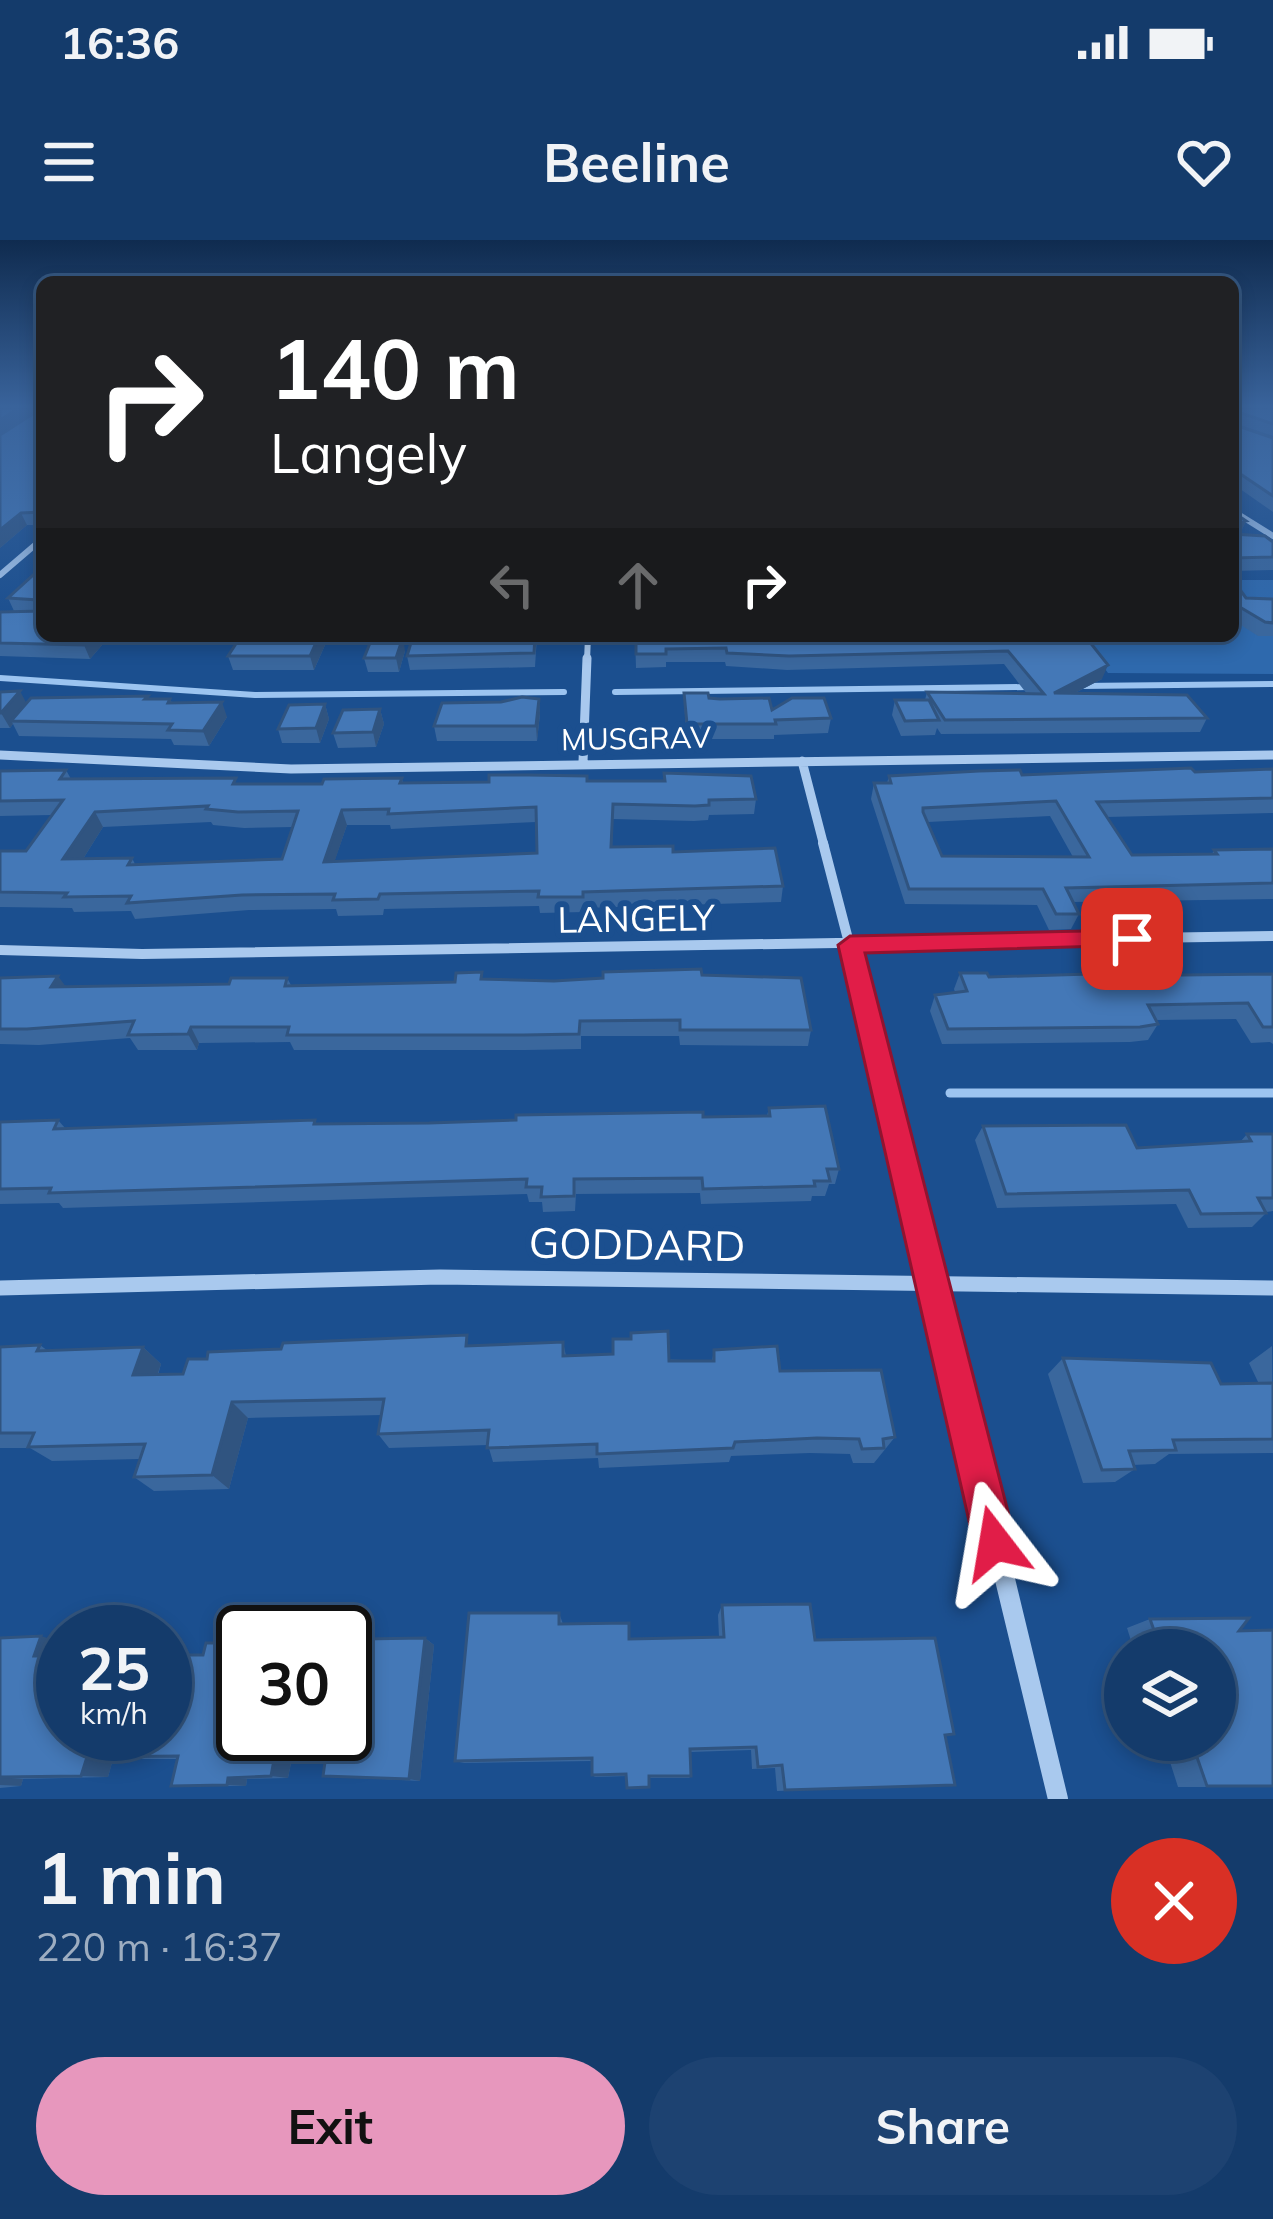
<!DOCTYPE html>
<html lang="en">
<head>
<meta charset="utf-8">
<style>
	body { margin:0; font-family:Mulish,sans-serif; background:#1d4271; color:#f1f3f6; height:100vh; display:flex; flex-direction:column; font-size:45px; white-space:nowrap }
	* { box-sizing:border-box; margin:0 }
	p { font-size:39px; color:#9dadc1 }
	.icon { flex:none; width:66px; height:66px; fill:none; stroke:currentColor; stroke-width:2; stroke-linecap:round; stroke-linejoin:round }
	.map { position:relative; height:1559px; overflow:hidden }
	.panel { display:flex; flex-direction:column; background:#143b6b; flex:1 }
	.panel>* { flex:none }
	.guide { position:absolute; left:36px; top:36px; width:1203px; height:366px; border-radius:18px; box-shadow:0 6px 18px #0003,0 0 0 3px #33557e; background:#202124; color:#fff; overflow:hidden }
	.controls { position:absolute; left:1104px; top:1389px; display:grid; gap:24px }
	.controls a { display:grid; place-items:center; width:132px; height:132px; border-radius:50%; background:#143b6b; box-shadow:0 6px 18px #0003,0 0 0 3px #33557e; font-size:60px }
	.speed { position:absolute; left:36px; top:1365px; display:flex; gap:24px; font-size:60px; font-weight:700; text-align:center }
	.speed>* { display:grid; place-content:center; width:156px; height:156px; border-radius:50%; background:#143b6b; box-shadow:0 6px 18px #0003,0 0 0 3px #33557e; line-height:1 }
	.speed small { font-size:30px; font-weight:400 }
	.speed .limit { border:6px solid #111; border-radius:18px; background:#fff; color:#111 }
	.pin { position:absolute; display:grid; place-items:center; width:102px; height:102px; color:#fff; margin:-51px; border-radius:24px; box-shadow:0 6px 18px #0006 }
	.me { position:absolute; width:132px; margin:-66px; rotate:346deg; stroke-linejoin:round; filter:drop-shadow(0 0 9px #0008) }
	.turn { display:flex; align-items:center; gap:42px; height:252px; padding:0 36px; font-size:54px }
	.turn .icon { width:156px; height:156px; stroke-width:2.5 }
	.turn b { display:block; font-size:84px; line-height:102px }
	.lanes { display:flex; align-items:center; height:114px; padding:0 36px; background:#0003; justify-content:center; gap:60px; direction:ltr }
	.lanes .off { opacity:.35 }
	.round { display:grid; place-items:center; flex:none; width:126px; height:126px; border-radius:63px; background:#1d4271 }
	.overview { display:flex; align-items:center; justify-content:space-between; height:204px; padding:0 36px }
	h1 { font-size:72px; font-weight:700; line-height:90px }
	.action { display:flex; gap:24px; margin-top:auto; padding:24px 36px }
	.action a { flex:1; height:138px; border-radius:72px; background:#e797bd; color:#111; font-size:48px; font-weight:700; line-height:138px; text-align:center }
	.action a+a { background:#1d4271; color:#f1f3f6 }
	.status { display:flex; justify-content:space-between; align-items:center; height:84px; padding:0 60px; background:#143b6b; direction:ltr }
	.status svg { height:33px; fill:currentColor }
	header { display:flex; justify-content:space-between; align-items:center; height:156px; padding:0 36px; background:#143b6b; font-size:54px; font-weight:700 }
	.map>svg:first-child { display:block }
	.green { fill:#2e69ad }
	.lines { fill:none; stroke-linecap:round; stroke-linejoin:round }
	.stream-far1 { stroke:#9cc4f0; stroke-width:6 }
	.stream { stroke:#9cc4f0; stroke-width:9 }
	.street-far5 { stroke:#a9c9ee; stroke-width:4.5 }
	.street-far4 { stroke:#a9c9ee; stroke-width:6 }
	.street-far3 { stroke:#a9c9ee; stroke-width:9 }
	.street-far2 { stroke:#a9c9ee; stroke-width:10 }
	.street-far1 { stroke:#a9c9ee; stroke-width:15 }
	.street { stroke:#a9c9ee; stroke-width:20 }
	.wall { fill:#3a679d; fill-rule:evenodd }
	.shaded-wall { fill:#305480 }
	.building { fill:#4478b7; stroke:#305480; stroke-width:3; fill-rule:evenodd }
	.route { fill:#e11d48; stroke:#92132f; stroke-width:3 }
	.labels { text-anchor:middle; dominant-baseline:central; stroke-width:12; stroke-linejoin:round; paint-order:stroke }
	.far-street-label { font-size:30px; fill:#fff; stroke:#1b4f8f }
	.street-label { font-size:36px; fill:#fff; stroke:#1b4f8f }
	.near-street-label { font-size:42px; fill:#fff; stroke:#1b4f8f }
</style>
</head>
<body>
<div class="status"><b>16:36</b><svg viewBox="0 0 49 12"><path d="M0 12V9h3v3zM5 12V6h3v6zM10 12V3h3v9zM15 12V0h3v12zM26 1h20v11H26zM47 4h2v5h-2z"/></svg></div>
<header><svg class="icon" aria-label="menu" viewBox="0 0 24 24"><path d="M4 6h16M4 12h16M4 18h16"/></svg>Beeline<svg class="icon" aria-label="heart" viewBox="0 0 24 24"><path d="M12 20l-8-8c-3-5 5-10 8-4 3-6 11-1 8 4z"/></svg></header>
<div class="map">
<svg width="1273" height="1559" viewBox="0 0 1273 1559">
	<rect width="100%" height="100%" fill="#1b4f8f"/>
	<path class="green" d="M1233,340H1273V434L1108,433L1081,396H1233Z"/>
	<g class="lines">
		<path class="stream-far1" d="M0,438L255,455L564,452
			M1079,446L1273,444
			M615,452L1028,447"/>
		<path class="stream" d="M950,853H1273"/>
		<path class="street-far5" d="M1233,271L1246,279"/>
		<path class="street-far4" d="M1241,276L1273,296
			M0,335L42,299
			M587,421L588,396"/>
		<path class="street-far3" d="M0,515L291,529L1273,515
			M802,521L824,606
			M583,522L587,418"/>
		<path class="street-far2" d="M823,603L886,845
			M0,710L142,714L1273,696"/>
		<path class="street-far1" d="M885,842L961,1156
			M0,1048L440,1037L1273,1048"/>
		<path class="street" d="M960,1153L1058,1559"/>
	</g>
	<path class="wall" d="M42,168V285H27L0,308Z
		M1233,168L1273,169V196L1234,183L1235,185L1273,198V272L1233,244Z
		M1233,272L1246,281L1240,293L1273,302V330L1233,331Z
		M42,327V396H110L90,419L0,416V372L14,371L8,358Z
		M1233,340L1246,358L1273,359V396H1258L1233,380Z
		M241,396H329L314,430H233L228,416Z
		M413,396H537L535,427L410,430L407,416Z
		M635,396H1085L1102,439L1075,453L1207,478L1200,492L941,494L937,488L935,495L901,496L892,475L895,460H925L927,452L1027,454L1004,424L787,430L726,426L725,422H666V427L636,428Z
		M405,411L399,432H368L364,418Z
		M0,452L26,463L148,456L150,459H170L172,463L227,477L209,506L174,505L171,499L19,496L13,484L10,488H0Z
		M684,453L831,478L828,493L774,495V499H686Z
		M539,459L540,474L537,501H437L434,486L501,462Z
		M325,464L329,479L320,503H282L278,489Z
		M380,469L384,484L376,507L338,508L333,493Z
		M1273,529V573L1107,577L1132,615L1212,614L1214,610L1273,609V659L1073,662L1079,674L1071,689L1049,690L1037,665L905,664L871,559L874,543H887L889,536L1195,532ZM1050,576L1073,617L942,616L928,582Z
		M66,530L71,539L238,544H322L402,538L403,543L587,541L756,559L754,574L709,575L708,580L694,581L613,579L612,607L673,612L783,646L781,662L584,668V672L540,673L539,666L384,669L383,675L338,676L336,669L249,670L135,679L131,671L74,672L72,668L0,667V611H26L52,575L0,576V531ZM211,582L213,585L244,588L293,587L282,619L135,624L132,618L83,619L103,587ZM536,582L537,613L334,622L347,585H390L391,589Z
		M1151,726L1182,735L1273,734V804L1270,802L1251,803L1236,779L1156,780L1158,784L1148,800L1130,802L942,804L930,771L935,755L955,752L954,749L960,733L989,737L1147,733Z
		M702,735L811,790L808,806L680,805L679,796H581V809L526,810H294L290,802L199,803L197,810H138L130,798L39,805L0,804V738L66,747L229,744L287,738L291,745L455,742L483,739L554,741Z
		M769,868L839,929L835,944H829L825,956H812L811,961L701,964L700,953L576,954L575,971L543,972L542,962H529L527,954L63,968L59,963L0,964V882L58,880L65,888L429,883L767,876Z
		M983,886L1137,908L1241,901L1247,894H1273V971L1266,972V973L1252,987L1188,988L1176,964L997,968L975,900Z
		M563,1102L566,1116L712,1121L714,1110L780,1131L895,1197L874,1223H853L850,1214L810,1213L731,1216L729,1222L599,1228L598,1218L493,1222L488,1205L389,1208L378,1194L382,1175L248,1178L229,1249L154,1251L134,1237L140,1219L52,1221L30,1208H0V1107L40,1105L48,1111L143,1107L161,1124L158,1135L183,1134L471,1106Z
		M1272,1106L1273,1213L1169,1214L1155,1224L1133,1225L1135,1229L1115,1242L1083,1243L1048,1134L1063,1118L1221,1144H1259L1249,1123Z
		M722,1365L815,1400L954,1494L946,1496L955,1545L777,1551L775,1528L752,1529L751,1510L690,1512L691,1536L689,1538H649V1548L627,1549V1536L595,1537L592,1535V1521L464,1523L455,1521L559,1373L563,1384L629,1399L719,1397L718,1375Z
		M1150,1379L1239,1391L1273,1390V1547H1178L1163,1500H1215V1410H1134L1127,1388Z
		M362,1392L373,1399L425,1398L434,1405L420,1541L323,1536L325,1524L291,1523L288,1538L247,1539L246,1546H171L177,1519H113L108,1537L23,1539L21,1546L0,1548V1398L63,1494H243Z"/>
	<path class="shaded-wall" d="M19,168H40L0,193V180Z
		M21,273L27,285L0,308V290Z
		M1246,281L1240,293L1233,295L1234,283Z
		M92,396H110L90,419L84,405Z
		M319,396H329L314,430L310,416Z
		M403,397L405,411L399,432L396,418Z
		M1108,425L1102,439L1048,467L1054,453Z
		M20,451L28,466L11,481L13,484L10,488L1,473Z
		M539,459L540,474L537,501L536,486Z
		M222,462L227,477L209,506L203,491Z
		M325,464L329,479L320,503L316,488Z
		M380,469L384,484L376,507L373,492Z
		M342,570L347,585L329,638L324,622Z
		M95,572L103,587L73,635L63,619Z
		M58,736L69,751L51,747Z
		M191,787L199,803L197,810L188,794Z
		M143,1107L161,1124L152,1151L133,1135Z
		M232,1162L248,1178L229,1249L212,1235Z
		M41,1396L63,1403V1417L34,1416Z
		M425,1398L434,1405L420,1541L409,1539Z
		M87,1517L113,1519L108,1537L81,1536Z
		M274,1520L291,1523L288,1538L271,1536Z
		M0,1537L23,1539L21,1546L0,1545Z
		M228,1538L247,1539L246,1546L227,1545Z"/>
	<path class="building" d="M0,168H19L0,180Z
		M42,168V272L21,273L0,290V195Z
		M1233,168H1271L1273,169V184L1238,172L1233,176Z
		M1233,181L1235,185L1273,198V256L1233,229Z
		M1233,272L1246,281L1234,283L1233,294L1265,296L1273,302V317L1233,318Z
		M42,327V396H92L84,405L0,403V372L41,371L38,360L8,358Z
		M1233,340L1246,358L1273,359V383L1265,382L1233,363Z
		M241,396H319L310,416H228Z
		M413,396H535L534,413L407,416Z
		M636,396H1085L1108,425L1054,453L1187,455L1207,478L945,480L927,452L1044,454L1008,411L789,416L727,413L726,408L666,409V414H636Z
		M403,397L396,418H364L372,398Z
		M20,451L1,473H0V452Z
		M684,453H708L709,458L720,459L769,458L772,470L792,458H824L831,478L775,480L776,484H687Z
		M148,456L145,459H170L168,463L222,462L203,491L168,490L172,484L11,481L31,458Z
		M522,457L539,459L536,486H434L442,463L501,462Z
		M895,460H929L939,480L905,481Z
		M325,464L316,488L278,489L289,465Z
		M380,469L373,492L333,493L343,470Z
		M1191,528L1195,532L1273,529V558L1097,562L1132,615L1217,614L1214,610L1273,609V643L1066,648L1079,674H1056L1043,649H909L874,543H891L889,536L979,531L1020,530L1022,535ZM1056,561L1089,617L942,616L923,572V568Z
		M66,530L60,539L236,538L233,544H322L324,539L402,538L400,543L489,542V535H529L587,536V541H665L664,533L751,536L756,559L709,560V565L695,566L613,564L611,607L673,606V612L775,608L783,646L583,652V657H538L539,651L380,654L378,659L333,660L335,654L242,655L127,663L131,656L64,657L67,653L0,652V611H26L63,560L0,561V531ZM208,566L206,569L238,572L298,571L282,619L128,625L132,618L63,619L95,572ZM536,567L537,613L324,622L342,570L389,569L388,574Z
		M1151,726H1177L1182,735L1273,734V787H1263L1248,763L1148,765L1158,784L1140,787L948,789L935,755L967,751L960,733H987L989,737L1154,732Z
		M701,729L702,735L801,738L811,790H680V780L580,781L579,794L524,795H287L289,787H191L188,794L128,795L134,781L27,789H0V738L58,736L51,747L229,744L231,738H287L285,746L455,742L456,733L482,732L481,739L554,741L603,738V732Z
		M825,866L839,929H827L830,941H814L815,946L703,949L702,938L574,939V956L541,957L542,947H526L527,939L49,953L51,948L0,949V882L58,880L54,889L315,880L314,884L429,883L516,880V875L703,872V877L770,876L769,868Z
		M1126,885L1137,908L1251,901L1247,894H1273V958H1258L1266,973L1201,974L1189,950L1006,954L983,886Z
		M668,1091L669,1121H714V1110L777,1106L780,1131L881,1130L895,1197L883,1199L884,1208L862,1209L859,1199L817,1198L735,1202L733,1208L597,1214V1204L487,1208L489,1190L378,1194L384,1159L232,1162L212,1235L134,1237L145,1204L28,1207L34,1193H0V1107L40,1105L37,1111L143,1107L133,1135L183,1134L188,1119H207L208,1112L281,1109L283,1103L467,1095L466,1106L563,1102V1116L613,1114V1099H631V1093Z
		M1063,1118L1211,1123L1221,1144L1273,1143V1199L1173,1200L1176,1210L1129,1211L1135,1229L1102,1230Z
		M810,1364L815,1400L935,1398L954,1494L945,1495L955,1545L785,1550L782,1525L758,1527L756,1507L690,1509L691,1536H649V1547L627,1548L626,1534L592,1535V1518L455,1521L469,1373H559V1384L629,1383V1399L724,1397L722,1365Z
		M1249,1378L1239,1391L1273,1390V1546H1207L1191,1500H1215V1410H1161L1150,1379Z
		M362,1392L361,1399L425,1398L409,1539L323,1536L325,1522L274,1520L271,1536L228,1538L227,1545L171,1546L178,1516L87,1517L81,1536L0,1537V1398L41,1396L34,1416H63V1494H165V1415H203L206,1403H243V1494H345V1393Z"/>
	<linearGradient id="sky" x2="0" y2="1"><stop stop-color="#0f2b4f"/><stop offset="0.43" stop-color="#39639b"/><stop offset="1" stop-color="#39639b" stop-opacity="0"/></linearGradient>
	<rect width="1273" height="387" fill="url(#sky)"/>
	<path class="route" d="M1132,690L1145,699L1141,705L865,713L1016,1303L1010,1317L995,1324L980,1317L974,1303L838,705L850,696Z"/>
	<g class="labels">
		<g class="far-street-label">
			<text transform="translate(636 498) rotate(-1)">MUSGRAV</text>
		</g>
		<g class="street-label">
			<text transform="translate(636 678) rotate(-1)">LANGELY</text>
		</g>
		<g class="near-street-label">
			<text transform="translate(637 1004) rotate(1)">GODDARD</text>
		</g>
	</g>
</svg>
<div class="controls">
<a><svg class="icon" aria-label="layers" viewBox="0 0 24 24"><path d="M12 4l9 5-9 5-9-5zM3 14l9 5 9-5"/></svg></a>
</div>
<div class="speed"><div>25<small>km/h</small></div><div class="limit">30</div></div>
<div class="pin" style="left:1132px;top:699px;background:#d93025"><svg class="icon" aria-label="arrive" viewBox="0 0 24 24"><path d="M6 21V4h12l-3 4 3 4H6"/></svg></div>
<svg class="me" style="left:995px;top:1303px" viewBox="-20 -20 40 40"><path d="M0-17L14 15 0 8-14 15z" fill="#e11d48" stroke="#fff" stroke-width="4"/></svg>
<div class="guide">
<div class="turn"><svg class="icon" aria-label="right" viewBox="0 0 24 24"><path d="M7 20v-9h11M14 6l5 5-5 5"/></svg><div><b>140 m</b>Langely</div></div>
<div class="lanes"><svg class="icon off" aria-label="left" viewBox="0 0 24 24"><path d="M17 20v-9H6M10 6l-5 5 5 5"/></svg><svg class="icon off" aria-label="ahead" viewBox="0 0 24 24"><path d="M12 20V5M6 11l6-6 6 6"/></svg><svg class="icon" aria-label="right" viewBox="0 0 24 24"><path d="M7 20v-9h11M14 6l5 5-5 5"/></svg></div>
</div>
</div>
<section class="panel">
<div class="overview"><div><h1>1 min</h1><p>220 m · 16:37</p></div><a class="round" style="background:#d93025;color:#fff"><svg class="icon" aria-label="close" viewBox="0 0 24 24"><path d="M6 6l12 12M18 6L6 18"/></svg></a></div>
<div class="action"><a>Exit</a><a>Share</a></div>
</section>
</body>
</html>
